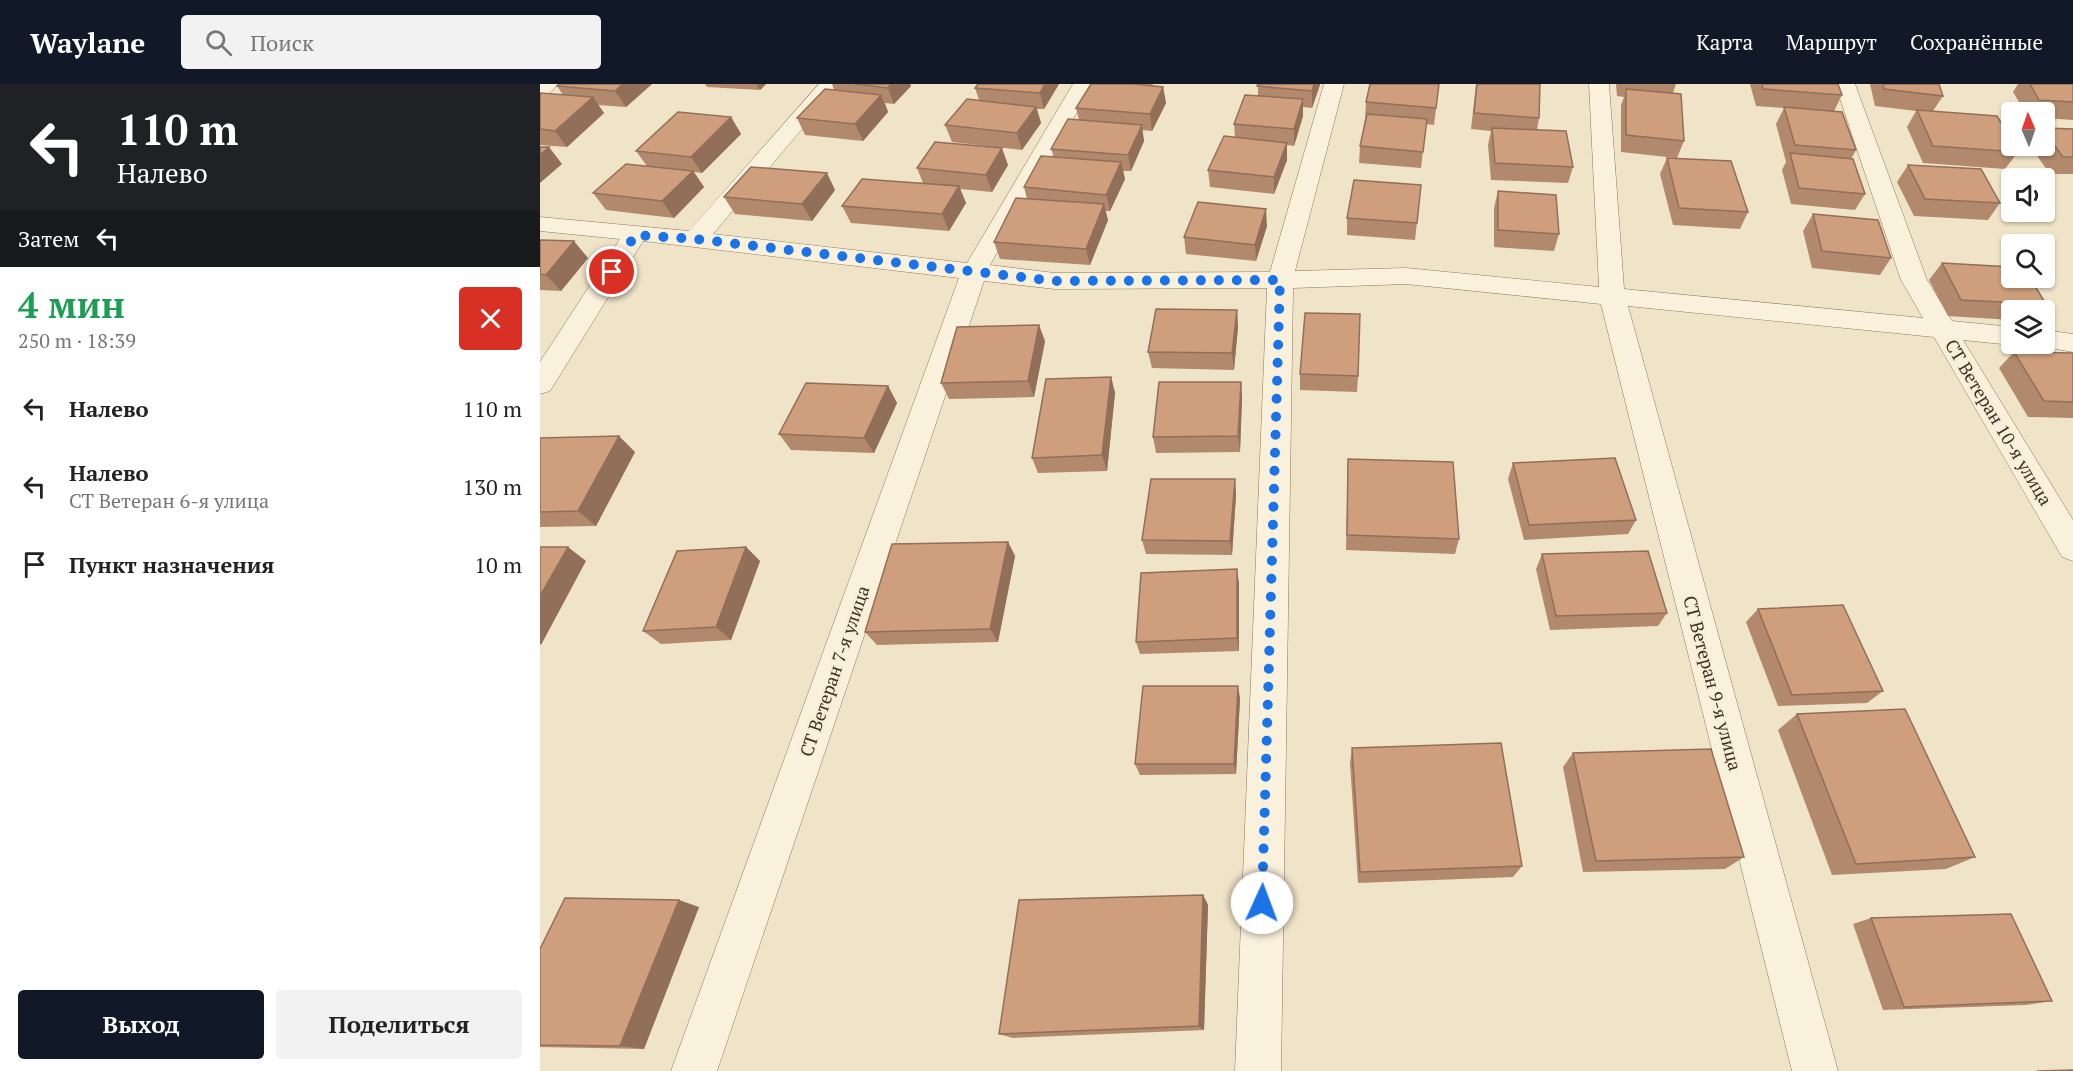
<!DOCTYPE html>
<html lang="ru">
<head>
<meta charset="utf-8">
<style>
	body { margin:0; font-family:"PT Serif",serif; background:#f2f2f2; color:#222; height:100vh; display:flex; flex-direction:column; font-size:22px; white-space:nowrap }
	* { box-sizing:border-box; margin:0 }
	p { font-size:20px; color:#767676 }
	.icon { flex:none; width:33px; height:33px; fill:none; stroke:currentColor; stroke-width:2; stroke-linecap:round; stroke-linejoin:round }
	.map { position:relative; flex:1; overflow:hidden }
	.panel { display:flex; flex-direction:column; background:#fff; width:540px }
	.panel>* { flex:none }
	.guide { background:#202124; color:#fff; overflow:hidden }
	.needle { width:39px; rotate:358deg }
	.buttons { position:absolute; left:1461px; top:18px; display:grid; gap:12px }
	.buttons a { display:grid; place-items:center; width:54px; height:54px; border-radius:6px; background:#fff; box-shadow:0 2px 4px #0004; font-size:30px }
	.pin { position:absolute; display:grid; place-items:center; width:51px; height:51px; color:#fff; margin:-26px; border:3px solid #fff; border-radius:50%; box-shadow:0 2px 6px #0007 }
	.me { position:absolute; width:66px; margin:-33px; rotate:2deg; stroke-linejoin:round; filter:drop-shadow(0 0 4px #0008) }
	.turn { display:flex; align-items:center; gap:21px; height:126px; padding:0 18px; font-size:27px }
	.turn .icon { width:78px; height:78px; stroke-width:2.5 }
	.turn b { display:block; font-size:42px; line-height:51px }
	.then { display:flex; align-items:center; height:57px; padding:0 18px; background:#0003; gap:12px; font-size:22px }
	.round { display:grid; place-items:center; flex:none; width:63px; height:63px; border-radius:6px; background:#f2f2f2 }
	.overview { display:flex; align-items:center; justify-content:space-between; height:102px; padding:0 18px }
	h1 { font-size:36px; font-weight:700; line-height:45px; color:#1e9e55 }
	.cta { display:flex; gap:12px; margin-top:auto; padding:12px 18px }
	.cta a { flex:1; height:69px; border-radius:6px; background:#111827; color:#fff; font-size:24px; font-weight:700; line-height:69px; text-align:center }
	.cta a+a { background:#f2f2f2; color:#222 }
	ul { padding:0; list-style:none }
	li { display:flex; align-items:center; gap:18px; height:78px; padding:0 18px }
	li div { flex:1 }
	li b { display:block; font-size:22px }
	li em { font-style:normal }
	header { display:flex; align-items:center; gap:36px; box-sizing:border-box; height:84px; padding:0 30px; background:#111827; color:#fff }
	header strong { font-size:28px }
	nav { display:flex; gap:33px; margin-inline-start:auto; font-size:21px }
	.search { width:420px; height:54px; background:#f2f2f2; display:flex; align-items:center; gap:15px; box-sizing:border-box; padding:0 21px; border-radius:6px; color:#767676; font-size:22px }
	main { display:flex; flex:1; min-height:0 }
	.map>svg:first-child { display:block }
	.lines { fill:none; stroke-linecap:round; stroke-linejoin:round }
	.minor-casing { stroke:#8d765c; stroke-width:1 }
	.minor { fill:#faf1dc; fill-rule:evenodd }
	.wall { fill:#b2896c }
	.shaded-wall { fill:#916f58 }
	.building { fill:#cf9f7d; stroke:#916f58; stroke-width:1.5 }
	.route { stroke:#1a73e8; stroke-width:10; stroke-dasharray:0 18 }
	.labels { text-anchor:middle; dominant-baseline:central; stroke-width:4.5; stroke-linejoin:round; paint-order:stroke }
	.street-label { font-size:18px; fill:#3d2e20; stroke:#f7eed8 }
</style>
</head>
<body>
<header>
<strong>Waylane</strong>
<div class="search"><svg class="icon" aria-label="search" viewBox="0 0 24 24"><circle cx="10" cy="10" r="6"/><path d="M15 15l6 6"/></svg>Поиск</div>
<nav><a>Карта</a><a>Маршрут</a><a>Сохранённые</a></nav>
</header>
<main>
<section class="panel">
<div class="guide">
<div class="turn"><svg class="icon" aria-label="left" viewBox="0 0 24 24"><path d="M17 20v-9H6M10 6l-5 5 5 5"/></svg><div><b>110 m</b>Налево</div></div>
<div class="then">Затем<svg class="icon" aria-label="left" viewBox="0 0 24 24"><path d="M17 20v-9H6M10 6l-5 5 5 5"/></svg></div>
</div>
<div class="overview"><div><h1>4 мин</h1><p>250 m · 18:39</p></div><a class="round" style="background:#d93025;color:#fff"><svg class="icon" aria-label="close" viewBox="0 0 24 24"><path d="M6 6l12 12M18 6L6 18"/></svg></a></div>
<ul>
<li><svg class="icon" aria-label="left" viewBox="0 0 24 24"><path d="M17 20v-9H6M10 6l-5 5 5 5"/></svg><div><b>Налево</b></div><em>110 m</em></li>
<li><svg class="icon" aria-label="left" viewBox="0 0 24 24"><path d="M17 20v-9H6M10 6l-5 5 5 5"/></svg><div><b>Налево</b><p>СТ Ветеран 6-я улица</p></div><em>130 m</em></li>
<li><svg class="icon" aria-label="arrive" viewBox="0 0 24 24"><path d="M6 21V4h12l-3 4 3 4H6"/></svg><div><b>Пункт назначения</b></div><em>10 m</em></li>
</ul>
<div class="cta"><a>Выход</a><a>Поделиться</a></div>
</section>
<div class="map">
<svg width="1533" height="987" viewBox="0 0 1533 987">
	<rect width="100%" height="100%" fill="#f0e4c8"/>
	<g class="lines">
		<defs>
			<path id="minor" d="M0,0H19L7,11L0,13Z
				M279,0H300L173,150L427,179L533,0H553L450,181L515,189L730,188L784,0H804L755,187L866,184L1059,203L1049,0H1069L1084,205L1383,234L1361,196L1295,0H1315L1387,196L1412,237L1472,243V260H1478L1472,261L1423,256L1533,436V477L1522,473L1394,253L1088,222L1298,987H1252L1061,220L866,200L753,204L741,987H695L727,204L515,205L444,197L177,987H131L419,194L103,157L10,307L0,310V278L80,155L0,147V133L149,147Z
				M1504,246L1533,250V268L1494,261L1493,260H1504Z"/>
		</defs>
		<use href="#minor" class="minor-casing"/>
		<use href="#minor" class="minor"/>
	</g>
	<path class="wall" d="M112,0L86,23L58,21L64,29L27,63L0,61V9L23,11L17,2Z
		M165,0H226L220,6L167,3Z
		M292,0H370L371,2L354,20L345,19L348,28L323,57L265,51L257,34L294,6Z
		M519,0L504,25H497L501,39L482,66L412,58L405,41L439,16L435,4Z
		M551,0H613L612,2L623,3L626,19L612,47L602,46L604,57L591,87H583L585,95L570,127H565L568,136L550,181L460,175L454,158L487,115L484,103L514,73L511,65L539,36L536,24Z
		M718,0H780L772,24L763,23V32L754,62L747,61V76L734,110L670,103L668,86L695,54L694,40L718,12Z
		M899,0L894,41L886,40L881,84L819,79L820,62L825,35L826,18Z
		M936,0H1000L999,34L997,46L1033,83L1028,99L951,96L948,61L951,47L931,45Z
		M1076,0H1136L1133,9L1144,57L1137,74L1208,128L1200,145L1133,141L1120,90L1127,74H1136L1081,68V21L1084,13L1077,12Z
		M1210,0H1298L1302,11L1294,27L1316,66L1311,75L1325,110L1315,126L1251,120L1242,86L1246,78L1236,40L1244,24L1216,22Z
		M1330,0H1399L1403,12L1393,27L1478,68L1465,85L1383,79L1367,43L1376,27L1335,22Z
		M1478,0H1533V36L1504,34V28H1485L1473,8Z
		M191,33L201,50L162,89L154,88L164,103L134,134L66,126L53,109L107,82L96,67Z
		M1504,44L1533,45V90H1510L1490,62H1504Z
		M468,81L452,108L420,105L426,119L409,147L311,139L302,122L383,99L377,84Z
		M1368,81L1460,119L1448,136L1374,132L1357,98Z
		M881,101L875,156L807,151V134Z
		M295,106L272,137L195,130L184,113Z
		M958,107L1019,150L1014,167L954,163V124Z
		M1273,130L1351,174L1340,191L1272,184L1263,147Z
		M727,142L716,177L646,170L644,153Z
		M0,156L48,174L21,207L0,206Z
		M1402,179L1506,220L1500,226H1472V236L1408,232L1389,196Z
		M697,226L698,243L694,286L612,284L608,268Z
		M505,257L494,313L409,315L401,299Z
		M1474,268L1533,269V334L1488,333L1459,284Z
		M760,290L818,292L817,308L760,306Z
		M571,293L575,309L567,387L498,389L492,374Z
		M701,298L702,314L700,368L616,369L613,353Z
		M348,302L357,319L334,369L251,366L239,350Z
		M0,354L95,368L56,442L0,443Z
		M808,375L919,455L915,470L806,466Z
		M973,379L1096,436L1088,450L984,456L968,395Z
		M695,395L696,411L692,471L606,470L602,456Z
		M468,458L475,472L458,558L337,561L325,548Z
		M206,463L220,477L191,556L121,560L103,547Z
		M1002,470L1127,529L1118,542L1010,546L996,485Z
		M699,499V567L600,570L596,558Z
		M1218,525L1343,607L1327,619L1238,622L1206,538Z
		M700,614L696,690L600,691L595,680Z
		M1257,630L1435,773L1406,785L1292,791L1238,646Z
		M812,664L982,782L973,793L818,799L810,679Z
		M1033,669L1204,773L1185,785L1043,788L1023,683Z
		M663,811L668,821L664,946L473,954L459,950Z
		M159,823L104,965L0,963V865Z
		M1331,834L1512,917L1486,921L1343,926L1313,840Z"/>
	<path class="shaded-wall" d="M83,0H112L86,23L75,7Z
		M216,0H226L220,6Z
		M351,0H370L371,2L354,20L348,4Z
		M505,0H519L504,25L500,9Z
		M774,0H780V1L772,24V7Z
		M623,3L626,19L612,47L610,30Z
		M341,11L348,28L323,57L315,40Z
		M53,13L64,29L27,63L15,47Z
		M763,15V32L754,62V45Z
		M496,23L501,39L482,66L477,49Z
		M191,33L201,50L162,89L151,73Z
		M602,41L604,57L591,87L588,71Z
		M747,59V76L734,110V93Z
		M9,63L22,80L0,99V71Z
		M462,64L468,81L452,108L446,91Z
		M581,78L585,95L570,127L566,111Z
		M153,87L164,103L134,134L122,117Z
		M287,89L295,106L272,137L262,120Z
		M419,102L426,119L409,147L402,130Z
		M564,120L568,136L550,181L546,165Z
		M726,125L727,142L716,177L715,161Z
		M34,157L48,174L21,207L6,191Z
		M697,226L698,243L694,286L692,269Z
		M499,241L505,257L494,313L488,297Z
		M571,293L575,309L567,387L562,371Z
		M701,298L702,314L700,368L698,352Z
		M348,302L357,319L334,369L324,354Z
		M79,352L95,368L56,442L38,427Z
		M695,395L696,411L692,471L690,457Z
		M468,458L475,472L458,558L450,545Z
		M28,463L46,477L1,561L0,560V512Z
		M206,463L220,477L191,556L176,543Z
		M697,485L699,499V567L697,554Z
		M698,602L700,614L696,690L694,680Z
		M663,811L668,821L664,946L659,942Z
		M139,816L159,823L104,965L80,962Z"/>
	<path class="building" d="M19,0H83L75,7L17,2Z
		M315,0H351L348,4Z
		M438,0H505L500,9L435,4Z
		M551,0H594L623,3L610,30L536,24Z
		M718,0H774L772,7L717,2Z
		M830,0H899L896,24L826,18Z
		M937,0H1000L999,34L934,29Z
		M1222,0H1298L1302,11L1223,5Z
		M1343,0H1399L1403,12L1344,5Z
		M1490,0H1533V18L1499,16Z
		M285,5L341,11L315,40L257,34Z
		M1086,5L1141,10L1144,57L1086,51Z
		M0,9L53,13L15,47L0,45Z
		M705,11L763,15L754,45L694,40Z
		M427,15L496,23L477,49L405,41Z
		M1244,23L1302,28L1316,66L1255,61Z
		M1377,26L1457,32L1472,57V62H1474L1478,68L1393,62Z
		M138,28L191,33L151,73L96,67Z
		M827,30L887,35L883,68L820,62Z
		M528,35L602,41L588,71L511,65Z
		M952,44L1026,47L1033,83L955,79Z
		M1504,44L1533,45V73H1523L1504,47Z
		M684,52L747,59L734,93L668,86Z
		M395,58L462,64L446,91L377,84Z
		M0,63H9L0,71Z
		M1250,69L1313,75L1325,110L1259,104Z
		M501,72L581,78L566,111L484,103Z
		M1127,74L1191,77L1208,128L1139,124Z
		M86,80L153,87L122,117L53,109Z
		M1368,81L1441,85L1460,119L1385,115Z
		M211,83L287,89L262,120L184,113Z
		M322,95L419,102L402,130L302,122Z
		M814,96L881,101L877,139L807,134Z
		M958,107L1016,111L1019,150L958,146Z
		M476,114L564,120L546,165L454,158Z
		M658,118L726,125L715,161L644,153Z
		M1273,130L1338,136L1351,174L1282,167Z
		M0,156L34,157L6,191L0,190Z
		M1402,179L1472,183V194H1490L1506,220L1421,216Z
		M616,225L697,226L692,269L608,268Z
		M765,229L820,230L818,292L760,290Z
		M499,241L488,297L401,299L417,243Z
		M1474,268L1533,269V318L1504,317Z
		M571,293L562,371L492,374L506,295Z
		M619,298H701L698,352L613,353Z
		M266,299L348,302L324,354L239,350Z
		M79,352L38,427L0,428V354Z
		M1075,374L1096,436L989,441L973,379Z
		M808,375L913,378L919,455L807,451Z
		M611,395H695L690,457L602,456Z
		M468,458L450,545L325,548L352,460Z
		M0,463H28L0,512Z
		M206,463L176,543L103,547L137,467Z
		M1108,467L1127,529L1016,532L1002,470Z
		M697,485V554L596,558L601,489Z
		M1303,521L1343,607L1252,611L1218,525Z
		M603,602H698L694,680H595Z
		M1365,625L1435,773L1316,780L1257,630Z
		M961,659L982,782L820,788L812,664Z
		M1171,665L1204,773L1056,777L1033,669Z
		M663,811L659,942L459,950L479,816Z
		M25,814L139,816L80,962L0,961V865Z
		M1471,830L1512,917L1364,923L1331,834Z
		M1533,986V987H1497Z"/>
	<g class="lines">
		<path class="route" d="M72,188L95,151L155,155L515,197L740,196L722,819"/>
	</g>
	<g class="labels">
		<g class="street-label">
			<text transform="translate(1459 338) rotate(59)">СТ Ветеран 10-я улица</text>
			<text transform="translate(294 587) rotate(-71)">СТ Ветеран 7-я улица</text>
			<text transform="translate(1173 599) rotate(75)">СТ Ветеран 9-я улица</text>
		</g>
	</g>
</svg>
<div class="buttons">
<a><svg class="needle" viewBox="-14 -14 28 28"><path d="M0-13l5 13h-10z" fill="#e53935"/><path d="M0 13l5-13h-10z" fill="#767676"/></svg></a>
<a><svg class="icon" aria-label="sound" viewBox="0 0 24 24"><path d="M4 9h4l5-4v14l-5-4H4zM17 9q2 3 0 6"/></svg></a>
<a><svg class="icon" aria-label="search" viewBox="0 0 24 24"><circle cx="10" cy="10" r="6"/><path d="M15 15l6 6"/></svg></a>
<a><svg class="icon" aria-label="layers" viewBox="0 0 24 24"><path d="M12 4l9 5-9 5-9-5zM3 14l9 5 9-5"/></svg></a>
</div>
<div class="pin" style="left:72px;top:188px;background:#d93025"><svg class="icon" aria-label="arrive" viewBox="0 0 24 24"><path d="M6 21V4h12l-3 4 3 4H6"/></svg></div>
<svg class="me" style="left:722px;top:819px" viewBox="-20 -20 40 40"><circle r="19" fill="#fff"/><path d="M0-13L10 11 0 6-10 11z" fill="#1a73e8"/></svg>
</div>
</main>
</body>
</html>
